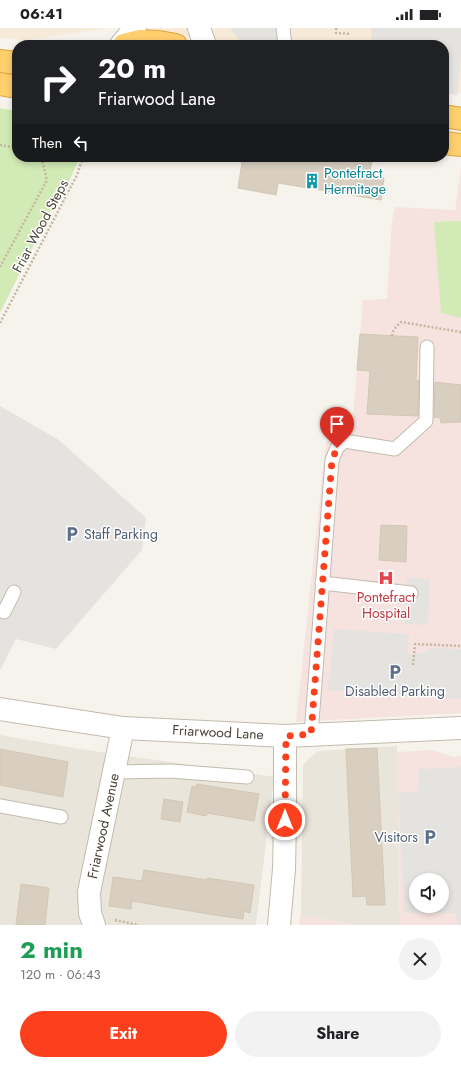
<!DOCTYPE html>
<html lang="en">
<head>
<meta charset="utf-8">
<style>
	body { margin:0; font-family:Jost,sans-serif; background:#f2f2f2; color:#202124; height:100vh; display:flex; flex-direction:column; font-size:15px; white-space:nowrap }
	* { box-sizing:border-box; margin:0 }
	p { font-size:13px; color:#757577 }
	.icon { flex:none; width:22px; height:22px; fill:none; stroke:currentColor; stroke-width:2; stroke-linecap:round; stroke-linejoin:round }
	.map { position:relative; height:897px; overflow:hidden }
	.side { display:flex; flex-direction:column; background:#fff; flex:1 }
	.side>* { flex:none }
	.guide { position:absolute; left:12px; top:12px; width:437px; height:122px; border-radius:16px; box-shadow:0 2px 6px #0003; background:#202124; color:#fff; overflow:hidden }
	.controls { position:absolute; left:409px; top:845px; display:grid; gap:8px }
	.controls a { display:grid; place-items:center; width:40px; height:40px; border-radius:50%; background:#fff; box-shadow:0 2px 6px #0003; font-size:20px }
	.pin { position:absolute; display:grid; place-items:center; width:34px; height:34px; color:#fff; margin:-41px -17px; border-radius:50% 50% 50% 0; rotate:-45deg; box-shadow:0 0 4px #0007 }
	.pin .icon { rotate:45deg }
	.me { position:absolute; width:44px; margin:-22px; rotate:0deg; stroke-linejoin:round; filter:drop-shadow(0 0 3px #0008) }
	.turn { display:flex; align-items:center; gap:14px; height:84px; padding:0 20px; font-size:18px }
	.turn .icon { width:52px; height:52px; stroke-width:2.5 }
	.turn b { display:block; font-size:28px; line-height:34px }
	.then { display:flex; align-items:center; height:38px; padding:0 20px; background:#0003; gap:8px; font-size:15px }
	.round { display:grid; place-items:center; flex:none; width:42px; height:42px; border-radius:21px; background:#f2f2f2 }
	.headline { display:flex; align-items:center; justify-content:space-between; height:68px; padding:0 20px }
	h1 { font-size:24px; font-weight:700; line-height:30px; color:#1e9e55 }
	.button { display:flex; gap:8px; margin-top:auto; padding:8px 20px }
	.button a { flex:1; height:46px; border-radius:24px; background:#fc3f1d; color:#fff; font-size:16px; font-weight:700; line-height:46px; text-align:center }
	.button a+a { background:#f2f2f2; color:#202124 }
	.status { display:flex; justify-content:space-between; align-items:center; height:28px; padding:0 20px; background:#fff; direction:ltr }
	.status svg { height:11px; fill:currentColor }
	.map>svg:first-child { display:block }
	.residential { fill:#eae5da }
	.commercial { fill:#f7ead8 }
	.medical { fill:#f6e3e0; fill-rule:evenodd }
	.green { fill:#d2eab5 }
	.parking { fill:#e5e3e0; fill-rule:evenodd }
	.building { fill:#d8cfc1; stroke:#d3c7b4 }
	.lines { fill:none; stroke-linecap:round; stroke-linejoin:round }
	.lane-casing { stroke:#c2bbae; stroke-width:15 }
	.street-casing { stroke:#c2bbae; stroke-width:24 }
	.highway-casing { stroke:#e0a43c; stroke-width:24 }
	.path { stroke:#c4b79f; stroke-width:2.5; stroke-dasharray:2 2; stroke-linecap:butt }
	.lane { stroke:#fff; stroke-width:13 }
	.street { stroke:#fff; stroke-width:22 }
	.highway { stroke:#ffcf6e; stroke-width:22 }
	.route { stroke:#fc3f1d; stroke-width:7; stroke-dasharray:0 12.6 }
	.labels { text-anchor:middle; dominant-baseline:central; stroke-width:3; stroke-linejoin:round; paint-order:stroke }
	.culture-label { font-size:14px; fill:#0d838f; stroke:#fff; text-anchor:start }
	.street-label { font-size:14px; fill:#4b4439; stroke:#fff }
	.service-label { font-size:14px; fill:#4e5e75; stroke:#fff; text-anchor:start }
	.health-label { font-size:14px; fill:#be3a42; stroke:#fff }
</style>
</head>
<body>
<div class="status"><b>06:41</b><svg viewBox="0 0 49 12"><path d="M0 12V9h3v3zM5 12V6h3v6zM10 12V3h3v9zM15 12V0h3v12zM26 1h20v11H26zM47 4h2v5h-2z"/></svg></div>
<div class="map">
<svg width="461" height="897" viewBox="0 0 461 897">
	<rect width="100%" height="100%" fill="#f6f3ec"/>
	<path class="residential" d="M0,707L80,721L274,749L256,897H0Z
		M397,718L400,897H354L301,887L303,738L309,730L318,723Z"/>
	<path class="commercial" d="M0,0H108L25,12L0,10Z
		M151,0H461V65L444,62V17H224Z"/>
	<path class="medical" d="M461,140V685L296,694L326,414L341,405L353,390L363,272L387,271L392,193L395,179L455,182Z
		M432,722L453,729L461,728V897H400L397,724ZM416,852H442V878H416Z
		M301,887L354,897H299Z"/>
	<path class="green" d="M0,80L17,83V129H80L70,151L48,188L0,285Z
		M461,193V290L441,285L434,194Z"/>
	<path class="parking" d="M230,0H289L290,17H244L234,6Z
		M371,0H461V29L457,68L446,64L444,17H372Z
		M0,378L59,412L146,490L142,522L56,621L16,611L0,643Z
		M407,549L430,551L428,597L404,596Z
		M334,601L409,606L408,626H421L430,620L461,621V671L328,662Z
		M461,739V897H458L456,885H404L398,765L418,763L419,741ZM416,852H442V878H416Z"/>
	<path class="building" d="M244,129H355L372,132L369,148L384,150L381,172L278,155L276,167L238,160L242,134L244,135Z
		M360,306L418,309L416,352L419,353L418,388L367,386L370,343L357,342Z
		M435,354L461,357V394L441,395L440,390L434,389Z
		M381,497L407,498L406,534L379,532Z
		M377,720L385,877H367L366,868L353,869L346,721Z
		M0,721L68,734L63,769L0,757Z
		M197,756L259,766L254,793L207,785L206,788L187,784L192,758L196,759Z
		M164,771L183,774L180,794L161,791Z
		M144,842L207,852V850L254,857L250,885L244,883L243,891L208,886L132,873L131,881L109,878L113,849L142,853Z
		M21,856L49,860L45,897H16Z"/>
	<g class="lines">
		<defs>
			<path id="lane" d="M283,0L285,17
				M322,555L411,565
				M4,584L14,564
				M311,707L332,432L337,420L344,413L395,421L426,393L427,319
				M114,744L171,743L247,749
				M0,778L61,789"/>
			<path id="street" d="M199,0L205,17
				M121,17L135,0
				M0,681L123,700L285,708L461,700
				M94,897L90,885L89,864L123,700
				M279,897L284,841L285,792V708"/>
			<path id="highway" d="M124,17L140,13L159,14L176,17
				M0,33L17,35
				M0,56L17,59
				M444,88L461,91
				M444,115L461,117"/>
		</defs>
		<use href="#lane" class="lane-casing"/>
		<use href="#street" class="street-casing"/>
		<use href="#highway" class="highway-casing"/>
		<path class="path" d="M336,0V5L351,6
			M0,117L17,120
			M0,239L47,152L42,132L37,129
			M0,295L77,147L83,129
			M392,308C392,302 397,298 401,294L461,304
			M413,637L415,616L461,618
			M115,892L139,897"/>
		<use href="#lane" class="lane"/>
		<use href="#street" class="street"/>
		<use href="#highway" class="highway"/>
	</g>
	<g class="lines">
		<path class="route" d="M285,792L286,708L311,706L332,432L337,420"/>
	</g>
	<defs>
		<symbol id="building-bare" viewBox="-9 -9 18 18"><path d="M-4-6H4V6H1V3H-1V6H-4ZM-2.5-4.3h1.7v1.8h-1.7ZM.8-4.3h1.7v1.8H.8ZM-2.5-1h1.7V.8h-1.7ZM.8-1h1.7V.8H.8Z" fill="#0f9aa8" stroke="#fff" stroke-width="2.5" paint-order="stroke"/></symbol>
		<symbol id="parking-bare" viewBox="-9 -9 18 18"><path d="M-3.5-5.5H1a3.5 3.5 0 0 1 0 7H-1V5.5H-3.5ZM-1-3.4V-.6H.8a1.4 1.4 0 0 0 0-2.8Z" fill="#5c6f8a" stroke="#fff" stroke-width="2.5" paint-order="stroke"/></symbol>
		<symbol id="hospital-bare" viewBox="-9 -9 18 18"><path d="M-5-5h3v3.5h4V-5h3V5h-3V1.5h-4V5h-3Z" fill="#e0444e" stroke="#fff" stroke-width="2.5" paint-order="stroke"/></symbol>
	</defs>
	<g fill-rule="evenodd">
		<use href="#building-bare" x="301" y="142" width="22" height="22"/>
		<use href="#parking-bare" x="61" y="495" width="22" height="22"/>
		<use href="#hospital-bare" x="375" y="539" width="22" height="22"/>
		<use href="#parking-bare" x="384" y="633" width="22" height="22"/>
		<use href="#parking-bare" x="419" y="798" width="22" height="22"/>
	</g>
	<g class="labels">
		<g class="culture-label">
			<text x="324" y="145">Pontefract<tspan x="324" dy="16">Hermitage</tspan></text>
		</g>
		<g class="street-label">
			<text transform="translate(40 198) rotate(-62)">Friar Wood Steps</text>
			<text transform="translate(218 704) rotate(3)">Friarwood Lane</text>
			<text transform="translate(103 798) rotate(-78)">Friarwood Avenue</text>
		</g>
		<g class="service-label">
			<text x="84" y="506">Staff Parking</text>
			<text x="395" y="663" text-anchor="middle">Disabled Parking</text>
			<text x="418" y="809" text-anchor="end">Visitors</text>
		</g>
		<g class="health-label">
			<text x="386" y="569">Pontefract<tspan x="386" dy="16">Hospital</tspan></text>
		</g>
	</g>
</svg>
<div class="controls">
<a><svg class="icon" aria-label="sound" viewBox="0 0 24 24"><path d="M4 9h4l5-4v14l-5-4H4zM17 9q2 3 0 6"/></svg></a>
</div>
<div class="pin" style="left:337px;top:420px;background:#d93025"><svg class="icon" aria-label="arrive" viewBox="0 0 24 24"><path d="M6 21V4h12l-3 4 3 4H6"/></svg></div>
<svg class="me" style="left:285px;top:792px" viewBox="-20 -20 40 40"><circle r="17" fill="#fc3f1d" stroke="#fff" stroke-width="3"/><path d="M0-11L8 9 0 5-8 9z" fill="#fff"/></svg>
<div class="guide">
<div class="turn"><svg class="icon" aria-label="right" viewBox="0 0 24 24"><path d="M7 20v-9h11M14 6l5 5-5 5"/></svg><div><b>20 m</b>Friarwood Lane</div></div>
<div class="then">Then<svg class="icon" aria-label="left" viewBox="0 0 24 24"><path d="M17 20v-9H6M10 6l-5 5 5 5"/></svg></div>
</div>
</div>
<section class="side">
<div class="headline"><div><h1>2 min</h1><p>120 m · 06:43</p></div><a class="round"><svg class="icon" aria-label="close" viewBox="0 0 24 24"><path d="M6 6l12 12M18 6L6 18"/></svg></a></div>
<div class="button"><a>Exit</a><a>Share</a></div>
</section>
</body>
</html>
